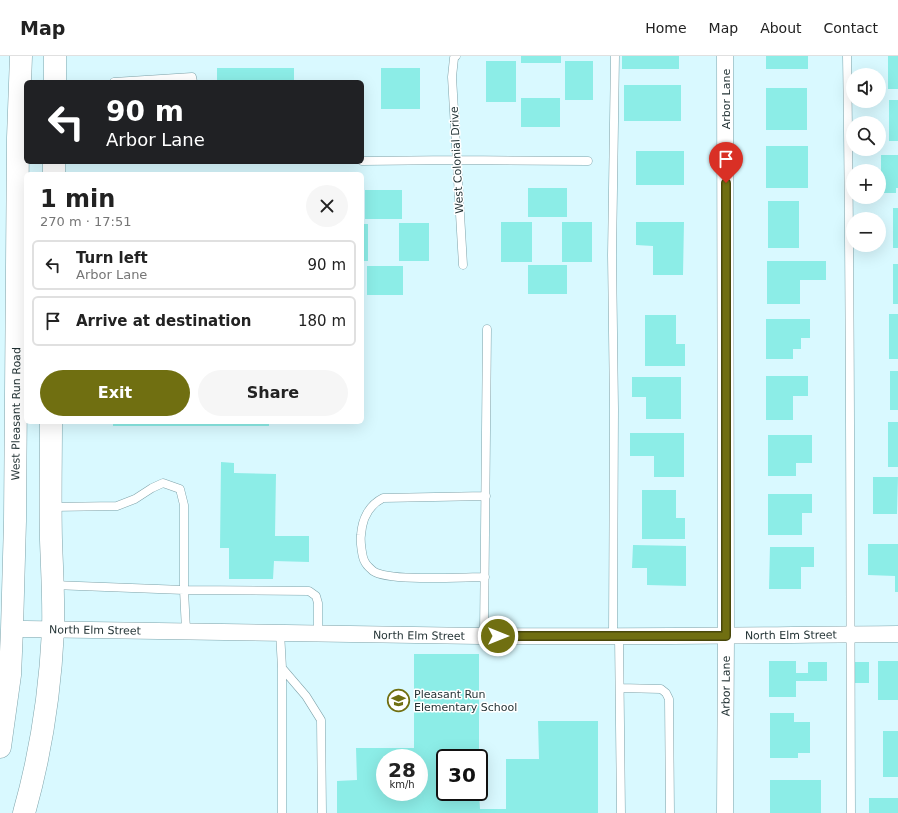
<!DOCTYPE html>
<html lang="en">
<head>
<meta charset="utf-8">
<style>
	body { margin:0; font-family:"DejaVu Sans",sans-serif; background:#f6f6f6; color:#222; height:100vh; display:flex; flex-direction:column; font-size:15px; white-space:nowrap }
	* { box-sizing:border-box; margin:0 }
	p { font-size:13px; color:#767676 }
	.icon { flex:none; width:22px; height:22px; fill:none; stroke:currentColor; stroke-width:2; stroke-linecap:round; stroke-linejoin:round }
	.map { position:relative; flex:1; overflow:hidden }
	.panel { position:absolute; left:24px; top:116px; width:340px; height:252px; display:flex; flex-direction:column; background:#fff; border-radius:6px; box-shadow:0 4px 16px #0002 }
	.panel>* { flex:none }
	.guide { position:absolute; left:24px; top:24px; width:340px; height:84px; border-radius:6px; box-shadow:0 4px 16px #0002; background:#202124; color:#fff; overflow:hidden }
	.controls { position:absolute; left:846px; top:12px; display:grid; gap:8px }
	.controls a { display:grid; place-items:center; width:40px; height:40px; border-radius:50%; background:#fff; box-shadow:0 4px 16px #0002; font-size:20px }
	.speed { position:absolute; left:376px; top:693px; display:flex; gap:8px; font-size:20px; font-weight:700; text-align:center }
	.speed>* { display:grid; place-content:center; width:52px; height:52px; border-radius:50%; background:#fff; box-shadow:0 4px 16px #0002; line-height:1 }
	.speed small { font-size:10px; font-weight:400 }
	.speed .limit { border:2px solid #111; border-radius:6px; background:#fff; color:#111 }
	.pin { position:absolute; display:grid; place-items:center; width:34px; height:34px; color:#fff; margin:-41px -17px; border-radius:50% 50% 50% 0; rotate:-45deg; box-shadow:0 0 4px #0007 }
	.pin .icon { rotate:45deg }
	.me { position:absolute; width:44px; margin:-22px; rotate:90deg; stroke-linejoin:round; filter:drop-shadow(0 0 3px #0008) }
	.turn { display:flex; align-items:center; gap:14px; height:84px; padding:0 16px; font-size:18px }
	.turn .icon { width:52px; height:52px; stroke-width:2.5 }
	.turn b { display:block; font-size:28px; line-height:34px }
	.round { display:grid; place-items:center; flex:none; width:42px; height:42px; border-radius:21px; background:#f6f6f6 }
	.overview { display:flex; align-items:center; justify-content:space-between; height:68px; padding:0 16px }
	h1 { font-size:24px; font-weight:800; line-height:30px }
	.cta { display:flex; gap:8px; margin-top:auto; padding:8px 16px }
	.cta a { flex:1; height:46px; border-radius:24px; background:#706f11; color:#fff; font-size:16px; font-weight:800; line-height:46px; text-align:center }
	.cta a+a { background:#f6f6f6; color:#222 }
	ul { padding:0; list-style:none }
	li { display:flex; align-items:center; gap:12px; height:50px; margin:0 8px 6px; padding:0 8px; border:2px solid #e0e0e0; border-radius:6px }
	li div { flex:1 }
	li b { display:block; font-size:15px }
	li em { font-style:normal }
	header { display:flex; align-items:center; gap:24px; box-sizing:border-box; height:56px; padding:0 20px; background:#fff; border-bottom:1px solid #e0e0e0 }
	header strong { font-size:19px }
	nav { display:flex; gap:22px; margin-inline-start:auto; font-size:14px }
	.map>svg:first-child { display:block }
	.building { fill:#8cede7; fill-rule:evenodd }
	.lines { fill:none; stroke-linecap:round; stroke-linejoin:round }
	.service-casing { stroke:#7ea3aa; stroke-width:9 }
	.minor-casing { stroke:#7ea3aa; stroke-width:17 }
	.secondary-casing { stroke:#7ea3aa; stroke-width:23 }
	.service { stroke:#fff; stroke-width:8 }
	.minor { stroke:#fff; stroke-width:16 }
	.secondary { stroke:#fff; stroke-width:22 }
	.route-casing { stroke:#49480b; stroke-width:10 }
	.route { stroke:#706f11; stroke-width:7 }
	.labels { text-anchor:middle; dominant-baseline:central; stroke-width:3; stroke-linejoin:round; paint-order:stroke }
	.street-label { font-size:11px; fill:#1f2f31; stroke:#fff }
	.poi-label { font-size:11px; fill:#1f2f31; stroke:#fff; text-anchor:start }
</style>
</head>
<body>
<header>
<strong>Map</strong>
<nav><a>Home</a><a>Map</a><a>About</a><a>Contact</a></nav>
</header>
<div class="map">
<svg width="898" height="757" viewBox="0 0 898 757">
	<rect width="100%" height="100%" fill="#d9f9ff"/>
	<path class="building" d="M521,0H561V7H521Z
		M622,0H679V13H622Z
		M766,0H808V13H766Z
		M888,0H898V33H888Z
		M486,5H516V46H486Z
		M565,5H593V44H565Z
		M217,12H294V26H217Z
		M381,12H420V53H381Z
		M624,29H681V65H624Z
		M766,32H807V74H766Z
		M521,42H560V71H521Z
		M889,44H898V85H889Z
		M766,90H808V132H766Z
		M636,95H684V129H636Z
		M881,99H898V132H896V137H881Z
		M528,132H567V161H528Z
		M365,134H402V163H365Z
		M768,145H799V192H768Z
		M893,152H898V192H893Z
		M501,166H532V206H501Z
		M562,166H592V206H562Z
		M636,166H684L683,219H653V190L636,189Z
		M399,167H429V205H399Z
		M362,168H368V205H362Z
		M767,205H826V224H800V248H767Z
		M893,208H898V248H893Z
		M528,209H567V238H528Z
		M367,210H403V239H367Z
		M889,258H898V303H889Z
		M645,259H676V288H685V310H645Z
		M766,263H810V282H801V293H793V303H766Z
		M890,315H898V354H890Z
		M766,320H808V340H793V364H766Z
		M632,321H681V363H646V341H632Z
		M113,366H269V370H113Z
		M888,366H898V411H888Z
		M630,377H684V421H654V400H630Z
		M768,379H812V407H796V420H768Z
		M221,406L234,407V417L276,418L275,480H309V506L274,505L273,523H229V492H220Z
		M873,421H898L897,458H873Z
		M642,434H676V462H685V483H642Z
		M768,438H812V457H802V479H768Z
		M868,488H898V536H895V520L868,519Z
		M633,489L686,490V530L647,529V512H632Z
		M770,491H814V511H801V533H769Z
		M414,598H479V702H445V736H479L480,753H506V703H539L538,665H598V757H337V725L357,724L356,692H414ZM385,702H419V736H385Z
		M769,605H796V617H808V606H827V625H796V641H769Z
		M878,605H898V644H878Z
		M854,606H869V627H854Z
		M770,657H794V666H810V697H798V702H770Z
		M883,675H898V721H883Z
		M770,724H821V757H770Z
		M869,742H898V757H869Z"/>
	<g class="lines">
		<defs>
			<path id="service" d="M456,0L454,2L452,21L463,209
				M847,0C851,252 850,505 851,757
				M114,26L192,21L193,26
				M362,105L457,104L588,105
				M52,451L117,450L135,443L152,432L163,427L180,433L184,449V534L309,535L316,540L318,547V577
				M485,521C462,521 389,526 373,515C371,513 366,509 365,506C362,502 360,484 361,479C362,463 369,449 383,442L486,440
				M53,529L184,534L186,574
				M280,576L282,612L306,640L321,664L322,757
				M484,580L487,273
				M613,580L614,353L612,199L615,0
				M619,580L621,757
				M620,632L661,633L666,637L669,643L670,757
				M282,757V612"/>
			<g id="minor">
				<path id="s1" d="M12,573C168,574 324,579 479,580C619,581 758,579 898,578"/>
				<path id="s2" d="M725,757L726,580L725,0"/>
			</g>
			<g id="secondary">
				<path d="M55,26V0"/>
				<path d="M54,118V106"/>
				<path id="s3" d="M0,691L10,619L12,573L15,465L18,82L21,0"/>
				<path d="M24,757C41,697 50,637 53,575C54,545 52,514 51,484C50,445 51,405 51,366"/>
			</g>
		</defs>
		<use href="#service" class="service-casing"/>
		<use href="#minor" class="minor-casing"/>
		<use href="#secondary" class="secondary-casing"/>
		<use href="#service" class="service"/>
		<use href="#minor" class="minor"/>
		<use href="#secondary" class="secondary"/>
	</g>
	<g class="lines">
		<defs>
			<path id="route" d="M498,580H726V127"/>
		</defs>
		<use href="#route" class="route-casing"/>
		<use href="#route" class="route"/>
	</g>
	<defs>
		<symbol id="school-ring" viewBox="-11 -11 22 22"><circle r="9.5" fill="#fff" stroke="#706f11" stroke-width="1.5"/><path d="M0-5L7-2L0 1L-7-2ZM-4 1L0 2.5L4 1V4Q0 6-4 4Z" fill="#706f11"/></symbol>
	</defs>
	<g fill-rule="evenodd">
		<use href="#school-ring" x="386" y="632" width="25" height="25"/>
	</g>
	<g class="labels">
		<g class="street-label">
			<text transform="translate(726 43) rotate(-90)">Arbor Lane</text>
			<text transform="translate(457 104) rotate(-93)">West Colonial Drive</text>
			<text stroke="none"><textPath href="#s3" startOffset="334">West Pleasant Run Road</textPath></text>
			<text stroke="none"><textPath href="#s1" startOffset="83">North Elm Street</textPath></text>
			<text stroke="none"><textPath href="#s1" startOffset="407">North Elm Street</textPath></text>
			<text stroke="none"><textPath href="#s1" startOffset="779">North Elm Street</textPath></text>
			<text stroke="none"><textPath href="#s2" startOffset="127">Arbor Lane</textPath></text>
		</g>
		<g class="poi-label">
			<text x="414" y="638">Pleasant Run<tspan x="414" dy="13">Elementary School</tspan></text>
		</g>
	</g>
</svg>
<div class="controls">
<a><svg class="icon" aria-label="sound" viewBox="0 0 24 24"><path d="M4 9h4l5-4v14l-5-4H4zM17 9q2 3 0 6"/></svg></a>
<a><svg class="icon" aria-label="search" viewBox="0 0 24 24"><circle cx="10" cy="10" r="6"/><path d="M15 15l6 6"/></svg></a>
<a>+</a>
<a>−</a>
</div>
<div class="speed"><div>28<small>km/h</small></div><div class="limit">30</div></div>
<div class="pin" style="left:726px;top:127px;background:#d93025"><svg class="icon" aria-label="arrive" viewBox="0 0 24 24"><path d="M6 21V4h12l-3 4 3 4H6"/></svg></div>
<svg class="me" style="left:498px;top:580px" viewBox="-20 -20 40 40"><circle r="17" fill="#706f11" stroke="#fff" stroke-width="3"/><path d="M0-11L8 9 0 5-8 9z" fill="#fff"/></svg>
<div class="guide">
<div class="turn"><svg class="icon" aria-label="left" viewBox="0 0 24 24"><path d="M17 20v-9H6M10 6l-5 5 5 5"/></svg><div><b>90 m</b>Arbor Lane</div></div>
</div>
<section class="panel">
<div class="overview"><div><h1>1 min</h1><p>270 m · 17:51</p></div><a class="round"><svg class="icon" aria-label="close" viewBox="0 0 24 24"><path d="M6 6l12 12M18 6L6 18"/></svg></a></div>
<ul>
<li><svg class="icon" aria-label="left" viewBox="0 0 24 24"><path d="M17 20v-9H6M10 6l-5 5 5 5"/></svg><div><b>Turn left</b><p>Arbor Lane</p></div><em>90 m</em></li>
<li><svg class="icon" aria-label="arrive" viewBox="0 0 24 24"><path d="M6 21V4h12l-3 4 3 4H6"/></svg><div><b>Arrive at destination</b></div><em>180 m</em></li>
</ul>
<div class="cta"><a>Exit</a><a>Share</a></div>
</section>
</div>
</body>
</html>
